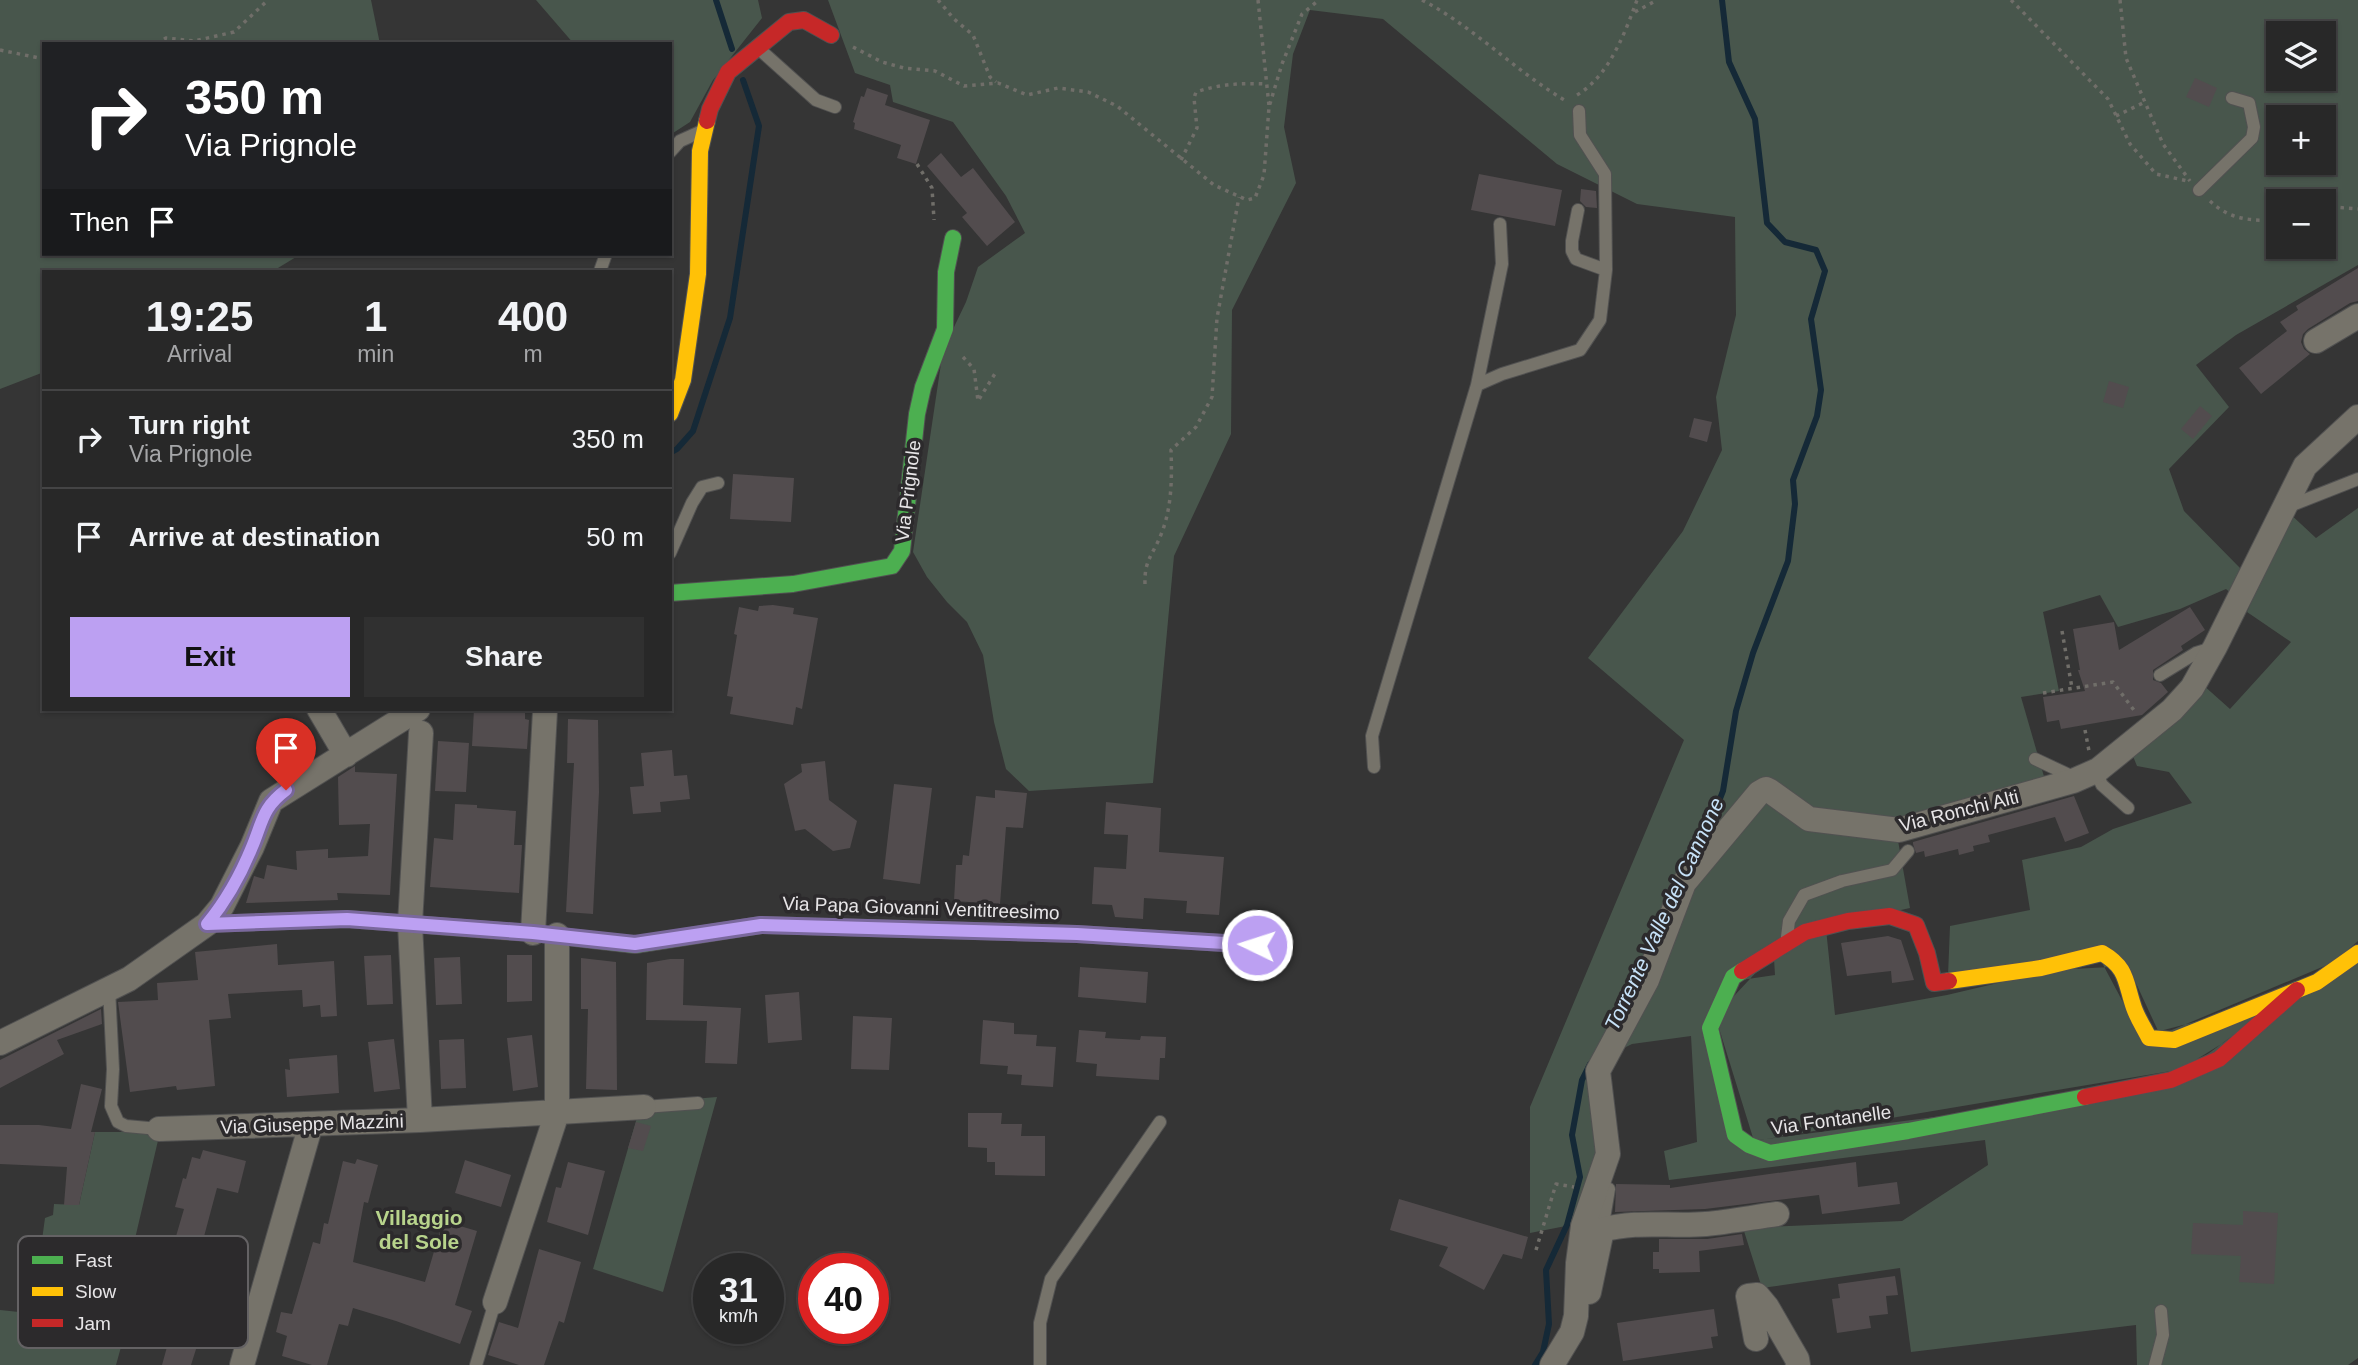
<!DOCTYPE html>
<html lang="en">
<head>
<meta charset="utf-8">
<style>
	body { margin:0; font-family:Arial,sans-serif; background:#303030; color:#f1f3f6; height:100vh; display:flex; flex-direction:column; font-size:26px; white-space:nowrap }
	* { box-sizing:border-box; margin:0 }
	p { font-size:23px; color:#a5a6a8 }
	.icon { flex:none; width:38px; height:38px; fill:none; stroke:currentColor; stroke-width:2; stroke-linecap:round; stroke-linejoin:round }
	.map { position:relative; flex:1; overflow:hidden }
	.side { position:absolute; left:42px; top:270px; width:630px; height:441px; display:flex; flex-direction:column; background:#282828; border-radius:0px; box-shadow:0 2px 5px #0004,0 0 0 2px #444445 }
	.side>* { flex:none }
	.guide { position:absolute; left:42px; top:42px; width:630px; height:214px; border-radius:0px; box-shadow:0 2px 5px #0004,0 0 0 2px #444445; background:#202124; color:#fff; overflow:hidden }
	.fabs { position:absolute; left:2266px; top:21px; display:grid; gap:14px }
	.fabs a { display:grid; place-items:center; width:70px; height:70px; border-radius:0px; background:#282828; box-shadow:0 2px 5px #0004,0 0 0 2px #444445; font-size:35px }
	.speed { position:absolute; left:693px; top:1253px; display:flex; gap:14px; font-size:35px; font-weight:700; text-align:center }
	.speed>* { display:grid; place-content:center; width:91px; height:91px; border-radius:50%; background:#282828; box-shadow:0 2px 5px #0004,0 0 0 2px #444445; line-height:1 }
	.speed small { font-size:18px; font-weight:400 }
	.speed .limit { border:10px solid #d22; background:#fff; color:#111 }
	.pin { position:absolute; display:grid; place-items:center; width:60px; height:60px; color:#fff; margin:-72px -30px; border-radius:50% 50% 50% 0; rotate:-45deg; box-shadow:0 0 7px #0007 }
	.pin .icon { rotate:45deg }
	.me { position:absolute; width:77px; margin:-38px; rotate:274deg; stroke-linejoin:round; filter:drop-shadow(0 0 5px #0008) }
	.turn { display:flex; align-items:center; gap:24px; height:147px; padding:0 28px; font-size:32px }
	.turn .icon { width:91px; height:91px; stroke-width:2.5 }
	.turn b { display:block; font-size:49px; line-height:60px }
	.then { display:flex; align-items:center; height:66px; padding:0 28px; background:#0003; gap:14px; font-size:26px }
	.eta { display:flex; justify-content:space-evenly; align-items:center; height:119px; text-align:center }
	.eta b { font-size:42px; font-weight:700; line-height:49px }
	.primary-button { display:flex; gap:14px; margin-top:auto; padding:14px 28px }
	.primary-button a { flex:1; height:80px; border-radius:0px; background:#bca0f2; color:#111; font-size:28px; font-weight:700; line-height:80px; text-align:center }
	.primary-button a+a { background:#303030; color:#f1f3f6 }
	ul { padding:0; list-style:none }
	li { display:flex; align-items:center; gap:21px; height:98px; padding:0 28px; border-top:2px solid #444445 }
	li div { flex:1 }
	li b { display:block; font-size:26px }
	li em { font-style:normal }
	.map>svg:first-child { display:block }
	.green { fill:#48564c; fill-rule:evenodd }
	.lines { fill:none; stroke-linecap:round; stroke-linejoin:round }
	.stream { stroke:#152937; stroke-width:6 }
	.building { fill:#524c4e }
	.lane-casing { stroke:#515151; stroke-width:14 }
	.street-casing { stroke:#515151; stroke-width:26 }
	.fast-casing { stroke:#515151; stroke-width:18 }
	.slow-casing { stroke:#515151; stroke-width:18 }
	.jam-casing { stroke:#515151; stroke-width:18 }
	.path { stroke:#706e69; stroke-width:3.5; stroke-dasharray:3.5 5; stroke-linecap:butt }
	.lane { stroke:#76736a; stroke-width:12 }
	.street { stroke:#76736a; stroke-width:24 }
	.fast { stroke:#4caf50; stroke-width:16 }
	.slow { stroke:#ffc107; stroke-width:16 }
	.jam { stroke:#c62828; stroke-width:16 }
	.route-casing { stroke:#7a689d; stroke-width:18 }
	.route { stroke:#bca0f2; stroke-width:12 }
	.labels { text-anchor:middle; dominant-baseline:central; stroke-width:7; stroke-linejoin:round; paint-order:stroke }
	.street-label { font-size:19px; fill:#e7e5e7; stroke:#2c2a2c }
	.water-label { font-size:21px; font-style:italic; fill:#c7e2f8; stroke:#2c2a2c }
	.neighbourhood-label { font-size:21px; font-weight:bold; fill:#b8d48c; stroke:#2c2a2c }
	.key { fill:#2c2a2c; stroke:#646264; stroke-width:2 }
	.key-label { font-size:19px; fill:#e7e5e7 }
</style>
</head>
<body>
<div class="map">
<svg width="2358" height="1365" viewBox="0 0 2358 1365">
	<rect width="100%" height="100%" fill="#353535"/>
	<path class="green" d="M0,0H371L380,44H44V254H301L273,271H44V372L0,389Z
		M536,0H758L762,18L713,80L690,122L670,135V44H574Z
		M828,0H2358V265L2236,335L2196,365L2229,407L2169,469L2184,511L2240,568L2233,595L2226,589L2180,609L2118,627L2100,595L2043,612L2059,691L2021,697L2045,780L1899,819L1809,816L1764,783L1691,870L1703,838L1672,888L1653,928L1641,981L1609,1035L1592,1180L1571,1225L1530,1233V1107L1684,740L1588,658L1683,531L1722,450L1716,397L1736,315L1735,217L1637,204L1557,164L1383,19L1310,10L1293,54L1284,127L1296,183L1232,310L1231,434L1174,556L1153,783L1029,791L1006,769L994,722L983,655L967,622L947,602L927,577L913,552L943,350L966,302L978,267L1025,233L1006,196L953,122L893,102L890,85L855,73ZM2278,33H2324V79H2278ZM2278,117H2324V163H2278ZM2278,201H2324V247H2278Z
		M2358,508V941L2334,962L2160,1035L2128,966L1948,976L1950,926L2030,910L2022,860L2081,847L2113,829L2192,803L2169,772L2137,766L2130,749L2202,684L2230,709L2291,642L2247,612L2287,511L2316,538Z
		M1766,795L1897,835L1910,908L1792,934L1706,1026L1735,1143L2149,1089L2358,959V1358L2348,1365H2137L2136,1325L1911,1352L1900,1268L1762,1288L1743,1228L1902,1221L1988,1165L1985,1140L1669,1180L1664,1151L1697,1142L1691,1036L1632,1044L1616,1052L1686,884Z
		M1826,929L1835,1015L1947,995L2100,959L2141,1036L2282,999L2189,1068L1754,1141L1718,1025L1741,980L1775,975L1774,959Z
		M717,1097L663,1292L593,1269L636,1121L645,1103Z
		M95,1132H160L111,1341L121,1347L116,1365H0V1310L19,1312L30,1239L42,1240L45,1218L53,1215L54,1204L79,1205Z"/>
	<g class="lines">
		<path class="stream" d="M716,0L732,49
			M670,453L677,449L693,431L730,318L759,126L743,80
			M1693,854L1706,834L1723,791L1736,711L1753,653L1788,561L1795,504L1793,480L1817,416L1821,390L1811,319L1825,271L1816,250L1785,242L1767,223L1755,119L1729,62L1722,0
			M1535,1365L1543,1352L1549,1324L1546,1270L1567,1225L1580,1177L1572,1135L1582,1080L1590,1064"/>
	</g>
	<path class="building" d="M2195,78L2217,88L2209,107L2186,97Z
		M867,88L888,95L885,105L930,120L916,164L897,158L901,145L854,129L855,123L853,122L861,96L864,97Z
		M941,153L961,177L973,168L1015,222L987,246L962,217L967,213L927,166Z
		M1479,174L1562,190L1555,226L1471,210Z
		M1581,189L1596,191L1597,208L1586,207L1580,201Z
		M2358,268V301L2350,303L2308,329L2303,334L2301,342L2304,349L2310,354L2261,394L2239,368L2287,331L2280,322L2298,310L2296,306Z
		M2109,381L2129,387L2123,408L2103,402Z
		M2200,406L2212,416L2193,439L2181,429Z
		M1694,418L1712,422L1707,442L1689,437Z
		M733,474L794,478L791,522L730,519Z
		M773,605L794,608L793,614L818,618L802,709L796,707L793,725L730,714L733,697L727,696L737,635L734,634L739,607L758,611L759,606Z
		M2190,607L2205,630L2181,646L2183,650L2153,670V680L2161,683L2168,692L2142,715L2061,729L2059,720L2047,722L2043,697L2085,691L2078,670H2080L2073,629L2114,622L2119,650Z
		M474,709H525V719L529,720L527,749L472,746Z
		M568,719L598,720L599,792L593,914L566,912L574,763H567Z
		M438,741L469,743L466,792L435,791Z
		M672,750L674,776L687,775L690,799L660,802L661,812L633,814L630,787L644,786L641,753Z
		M825,761L829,800L857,821L850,848L833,851L805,829L795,831L784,784L802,772L801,764Z
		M355,766V772L397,774L390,895L337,893L338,900L246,903L254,876L264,879L267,865L297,870L296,851L328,849V858L368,856L370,824L339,825L338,777Z
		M894,784L932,788L920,884L883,879Z
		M995,790L1027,793L1023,828L1006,827L1000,904L954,901L956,865H962L963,855L969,856L976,796L995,798Z
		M2074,796L2089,833L2065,842L2055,817L1988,835L1990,842L1973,846L1974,851L1959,855L1958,849L1925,857L1924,851L1916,853L1913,844V842Z
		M1106,802L1161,808L1159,852L1224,857L1219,915L1186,913L1187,901L1144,898L1143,919L1115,917L1112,905L1092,904L1094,867L1126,869L1128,835L1104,834Z
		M455,804L477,805V808L516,811L514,845H522L519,893L430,887L434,838L453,840Z
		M1888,936L1901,940L1914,980L1892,983L1891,971L1847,976L1841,943Z
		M277,944L278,965L334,961L337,1016L321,1017L320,1005L303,1007L302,990L228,994L231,1018L209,1020L215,1086L177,1090L176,1086L130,1092L118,1002L158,1000L157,983L198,980L195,952Z
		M391,955L393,1004L367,1005L364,956Z
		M507,955H532V1001L507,1002Z
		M460,957L462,1004L436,1005L434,958Z
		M581,958L616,962L617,1090L586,1089L588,1009H581Z
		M670,959H684L683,1005L741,1008L737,1064L705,1063L707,1021L646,1020L647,963Z
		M1080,967L1148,972L1146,1003L1078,997Z
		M799,992L802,1040L768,1043L765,995Z
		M101,1009L102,1024L57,1040L64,1054L0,1088V1060Z
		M853,1016L892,1018L889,1070L851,1069Z
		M983,1020L1014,1023V1034L1037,1035L1036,1046L1056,1047L1053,1087L1021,1085L1022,1075L1007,1074L1008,1066L980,1064Z
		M1079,1030L1106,1032L1105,1038L1140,1040L1141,1036L1166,1037L1165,1058H1160L1159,1080L1096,1076L1097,1064L1076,1062Z
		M532,1035L538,1087L513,1091L507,1038Z
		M394,1039L400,1089L374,1092L368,1042Z
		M464,1039L466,1088L441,1089L439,1040Z
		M337,1055L339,1093L287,1097L285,1069L290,1070L289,1059Z
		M81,1084L102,1089L91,1132H95L79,1205H64L67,1167L0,1164V1125H39L71,1129Z
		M968,1113H1002L1001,1124H1022L1021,1136H1045V1176L995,1175V1162H987V1148L968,1147Z
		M636,1122L651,1126L643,1151L628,1148Z
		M203,1150L246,1161L238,1193L217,1188L202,1244L227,1251L191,1365H162L170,1336L138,1326L162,1247L172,1250L184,1209L175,1207L183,1178L186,1179L192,1157L200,1159Z
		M357,1159L378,1165L368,1203L364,1202L353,1262L425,1282L443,1221L477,1231L455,1305L472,1311L460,1344L396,1321L353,1308L348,1326L339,1324L327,1365H312L282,1356L287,1336L276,1332L281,1312L292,1314L313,1242L320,1244L324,1223L328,1224L343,1161L355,1164Z
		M465,1160L511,1175L501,1207L455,1193Z
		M568,1162L605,1171L588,1235L547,1222L556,1187L561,1188Z
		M1856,1162L1858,1187L1897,1182L1900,1204L1822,1214L1819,1195L1705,1209L1615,1212L1616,1184L1670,1185V1188Z
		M1399,1199L1528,1237L1522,1259L1503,1254L1484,1290L1439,1266L1448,1247L1390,1230Z
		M2243,1211L2278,1213L2274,1284L2239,1282L2241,1256L2191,1254L2193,1223L2243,1225Z
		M1742,1234L1744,1245L1699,1251L1700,1272L1659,1273V1269H1653V1252H1659V1239H1707Z
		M539,1249L581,1262L564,1323L559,1321L544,1365H519L488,1355L499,1322L518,1328Z
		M1895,1276L1898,1295L1886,1296L1888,1314L1869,1316L1871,1328L1837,1333L1832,1299L1840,1298L1838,1284Z
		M1714,1309L1718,1336L1711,1337L1713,1348L1623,1361L1617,1323Z"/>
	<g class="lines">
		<defs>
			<path id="lane" d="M758,48L816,100L835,107
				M670,152L680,141L700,132
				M2199,190L2252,138L2254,127L2249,103L2232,98
				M1578,210L1572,241V251L1576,259L1606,270
				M600,271L606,254
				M1477,385L1502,374L1580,350L1600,320L1606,270L1605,174L1580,135L1579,111
				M2287,507L2358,479
				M670,553L692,503L702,487L718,483
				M2160,675L2196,653L2212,648
				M2035,759L2069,775L2073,781
				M1374,767L1372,736L1477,385L1502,264L1500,224
				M2095,771L2102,785L2128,808
				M1787,937L1789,921L1804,895L1842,881L1892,870L1908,851
				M109,988L113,1069L111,1106L118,1122L126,1126L159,1129
				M644,1107L698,1103
				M1602,1230L1609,1189
				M476,1365L495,1302
				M1040,1365V1323L1051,1279L1160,1122
				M2155,1365L2163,1335L2161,1311"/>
			<path id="street" d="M2316,341L2358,316
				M319,709L346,755
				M533,933L545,711
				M0,1043L129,979L207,924L222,906L252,847L271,801L418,709
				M420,1120L410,924L421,733
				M159,1129L420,1120L644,1107
				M1589,1292L1602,1230C1637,1220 1671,1227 1706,1224C1730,1222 1754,1217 1777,1214
				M495,1302L557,1113V935
				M1756,1339L1748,1296L1757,1295L1767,1307L1797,1359L1798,1365
				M242,1365L311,1124
				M1552,1365L1572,1332L1576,1316L1578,1263L1583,1226L1608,1154L1598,1071L1647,980L1684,883L1759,793L1766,789L1770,791L1809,819L1899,830L2073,781L2098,770L2172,710L2192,688L2215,647L2305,466L2358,417"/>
			<path id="fast" d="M670,593L793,584L892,566L902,551L917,414L923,387L945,329L946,272L953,238
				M541,934L635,945L761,925L1077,934L1257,945
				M1742,971L1733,977L1710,1028L1735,1135L1749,1145L1770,1153L1908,1131L2085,1097"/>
			<path id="slow" d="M670,414L683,380L698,274L700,151L707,121
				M207,924L347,919L541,934
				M1949,981L2041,968L2102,953C2128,968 2125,982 2134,1008C2138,1019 2144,1028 2149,1038L2174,1040L2317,982L2358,953"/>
			<path id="jam" d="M707,121L710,109L728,72L789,22L804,20L831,35
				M1742,971L1805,932L1848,921L1890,916L1916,925L1927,953L1934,983L1949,981
				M2085,1097L2171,1080L2219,1059L2297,990"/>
		</defs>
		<use href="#lane" class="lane-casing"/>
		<use href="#street" class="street-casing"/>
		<use href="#fast" class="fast-casing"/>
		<use href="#slow" class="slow-casing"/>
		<use href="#jam" class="jam-casing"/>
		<path class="path" d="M938,0L954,19L973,35L990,77L996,82
			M1258,0L1269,106
			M1422,0C1474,27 1515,71 1566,101
			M2011,0L2108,99L2130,144L2156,174L2188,181
			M2120,0L2126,58L2163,144L2190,181
			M1635,12L1657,0
			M157,44L166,38L194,41L234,32L268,0
			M853,47L882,62L904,68L935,71L964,86L998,83L1027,95L1058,88L1088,92L1117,106L1214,185L1247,200L1255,198L1264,175L1269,107L1282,64L1302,14L1319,0
			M0,50L44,59
			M1577,95C1609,76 1625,33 1637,0
			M2116,116L2145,102
			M1181,160L1197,128L1194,98L1196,92C1220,84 1241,83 1266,84
			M917,164L932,188L934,220
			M2210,201C2230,220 2251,221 2278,220
			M2324,210L2333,207L2358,209
			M963,357L974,369L978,401L996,372
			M1145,584C1144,559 1154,554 1162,532C1172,506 1172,477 1171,450L1196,427L1212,397L1217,318L1239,197
			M2062,631L2072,688
			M2043,693L2113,682L2136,713
			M2085,730L2089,751
			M1536,1250L1556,1184L1574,1187"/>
		<use href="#lane" class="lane"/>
		<use href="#street" class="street"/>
		<use href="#fast" class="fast"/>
		<use href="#slow" class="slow"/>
		<use href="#jam" class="jam"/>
	</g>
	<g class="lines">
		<defs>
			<path id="route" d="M286,790C262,808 263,821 252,847C241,874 226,901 207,924L347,919L533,933L635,944L761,925L1077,934L1257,945"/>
		</defs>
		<use href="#route" class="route-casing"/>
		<use href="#route" class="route"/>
	</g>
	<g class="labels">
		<g class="street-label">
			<text transform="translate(908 491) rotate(-83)">Via Prignole</text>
			<text transform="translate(1959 811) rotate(-14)">Via Ronchi Alti</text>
			<text transform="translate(921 908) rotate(2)">Via Papa Giovanni Ventitreesimo</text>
			<text transform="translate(1831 1120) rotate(-8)">Via Fontanelle</text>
			<text transform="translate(312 1124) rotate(-2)">Via Giuseppe Mazzini</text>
		</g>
		<g class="water-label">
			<text transform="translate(1664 914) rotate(-65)">Torrente Valle del Cannone</text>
		</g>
		<g class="neighbourhood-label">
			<text x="419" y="1217">Villaggio<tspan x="419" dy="24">del Sole</tspan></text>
		</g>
	</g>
	<rect x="18" y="1236" width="230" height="112" rx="10" class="key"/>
	<rect x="32" y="1256" width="31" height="8" fill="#4caf50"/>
	<rect x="32" y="1287" width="31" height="9" fill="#ffc107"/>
	<rect x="32" y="1319" width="31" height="8" fill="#c62828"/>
	<g class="key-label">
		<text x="75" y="1267">Fast</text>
		<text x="75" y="1298">Slow</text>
		<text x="75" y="1330">Jam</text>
	</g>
</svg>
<div class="fabs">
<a><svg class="icon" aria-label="layers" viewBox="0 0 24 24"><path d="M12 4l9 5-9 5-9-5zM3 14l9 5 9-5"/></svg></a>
<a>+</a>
<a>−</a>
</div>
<div class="speed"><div>31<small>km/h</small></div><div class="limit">40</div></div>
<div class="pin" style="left:286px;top:790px;background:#d93025"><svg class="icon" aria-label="arrive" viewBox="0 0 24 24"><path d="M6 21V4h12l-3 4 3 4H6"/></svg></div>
<svg class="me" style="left:1257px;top:945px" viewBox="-20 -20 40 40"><circle r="17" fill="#bca0f2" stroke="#fff" stroke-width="3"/><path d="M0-11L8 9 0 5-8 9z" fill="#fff"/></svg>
<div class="guide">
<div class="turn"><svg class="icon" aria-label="right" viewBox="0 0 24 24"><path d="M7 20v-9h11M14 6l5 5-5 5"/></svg><div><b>350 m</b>Via Prignole</div></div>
<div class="then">Then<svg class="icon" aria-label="arrive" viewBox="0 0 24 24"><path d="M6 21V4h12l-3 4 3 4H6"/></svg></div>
</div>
<section class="side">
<div class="eta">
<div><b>19:25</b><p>Arrival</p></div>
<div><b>1</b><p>min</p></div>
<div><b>400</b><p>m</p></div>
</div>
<ul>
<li><svg class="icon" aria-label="right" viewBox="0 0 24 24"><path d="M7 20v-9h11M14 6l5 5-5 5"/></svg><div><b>Turn right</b><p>Via Prignole</p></div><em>350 m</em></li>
<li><svg class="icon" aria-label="arrive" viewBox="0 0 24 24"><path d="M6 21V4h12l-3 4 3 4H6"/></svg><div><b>Arrive at destination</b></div><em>50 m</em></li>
</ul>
<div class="primary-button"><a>Exit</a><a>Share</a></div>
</section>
</div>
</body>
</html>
